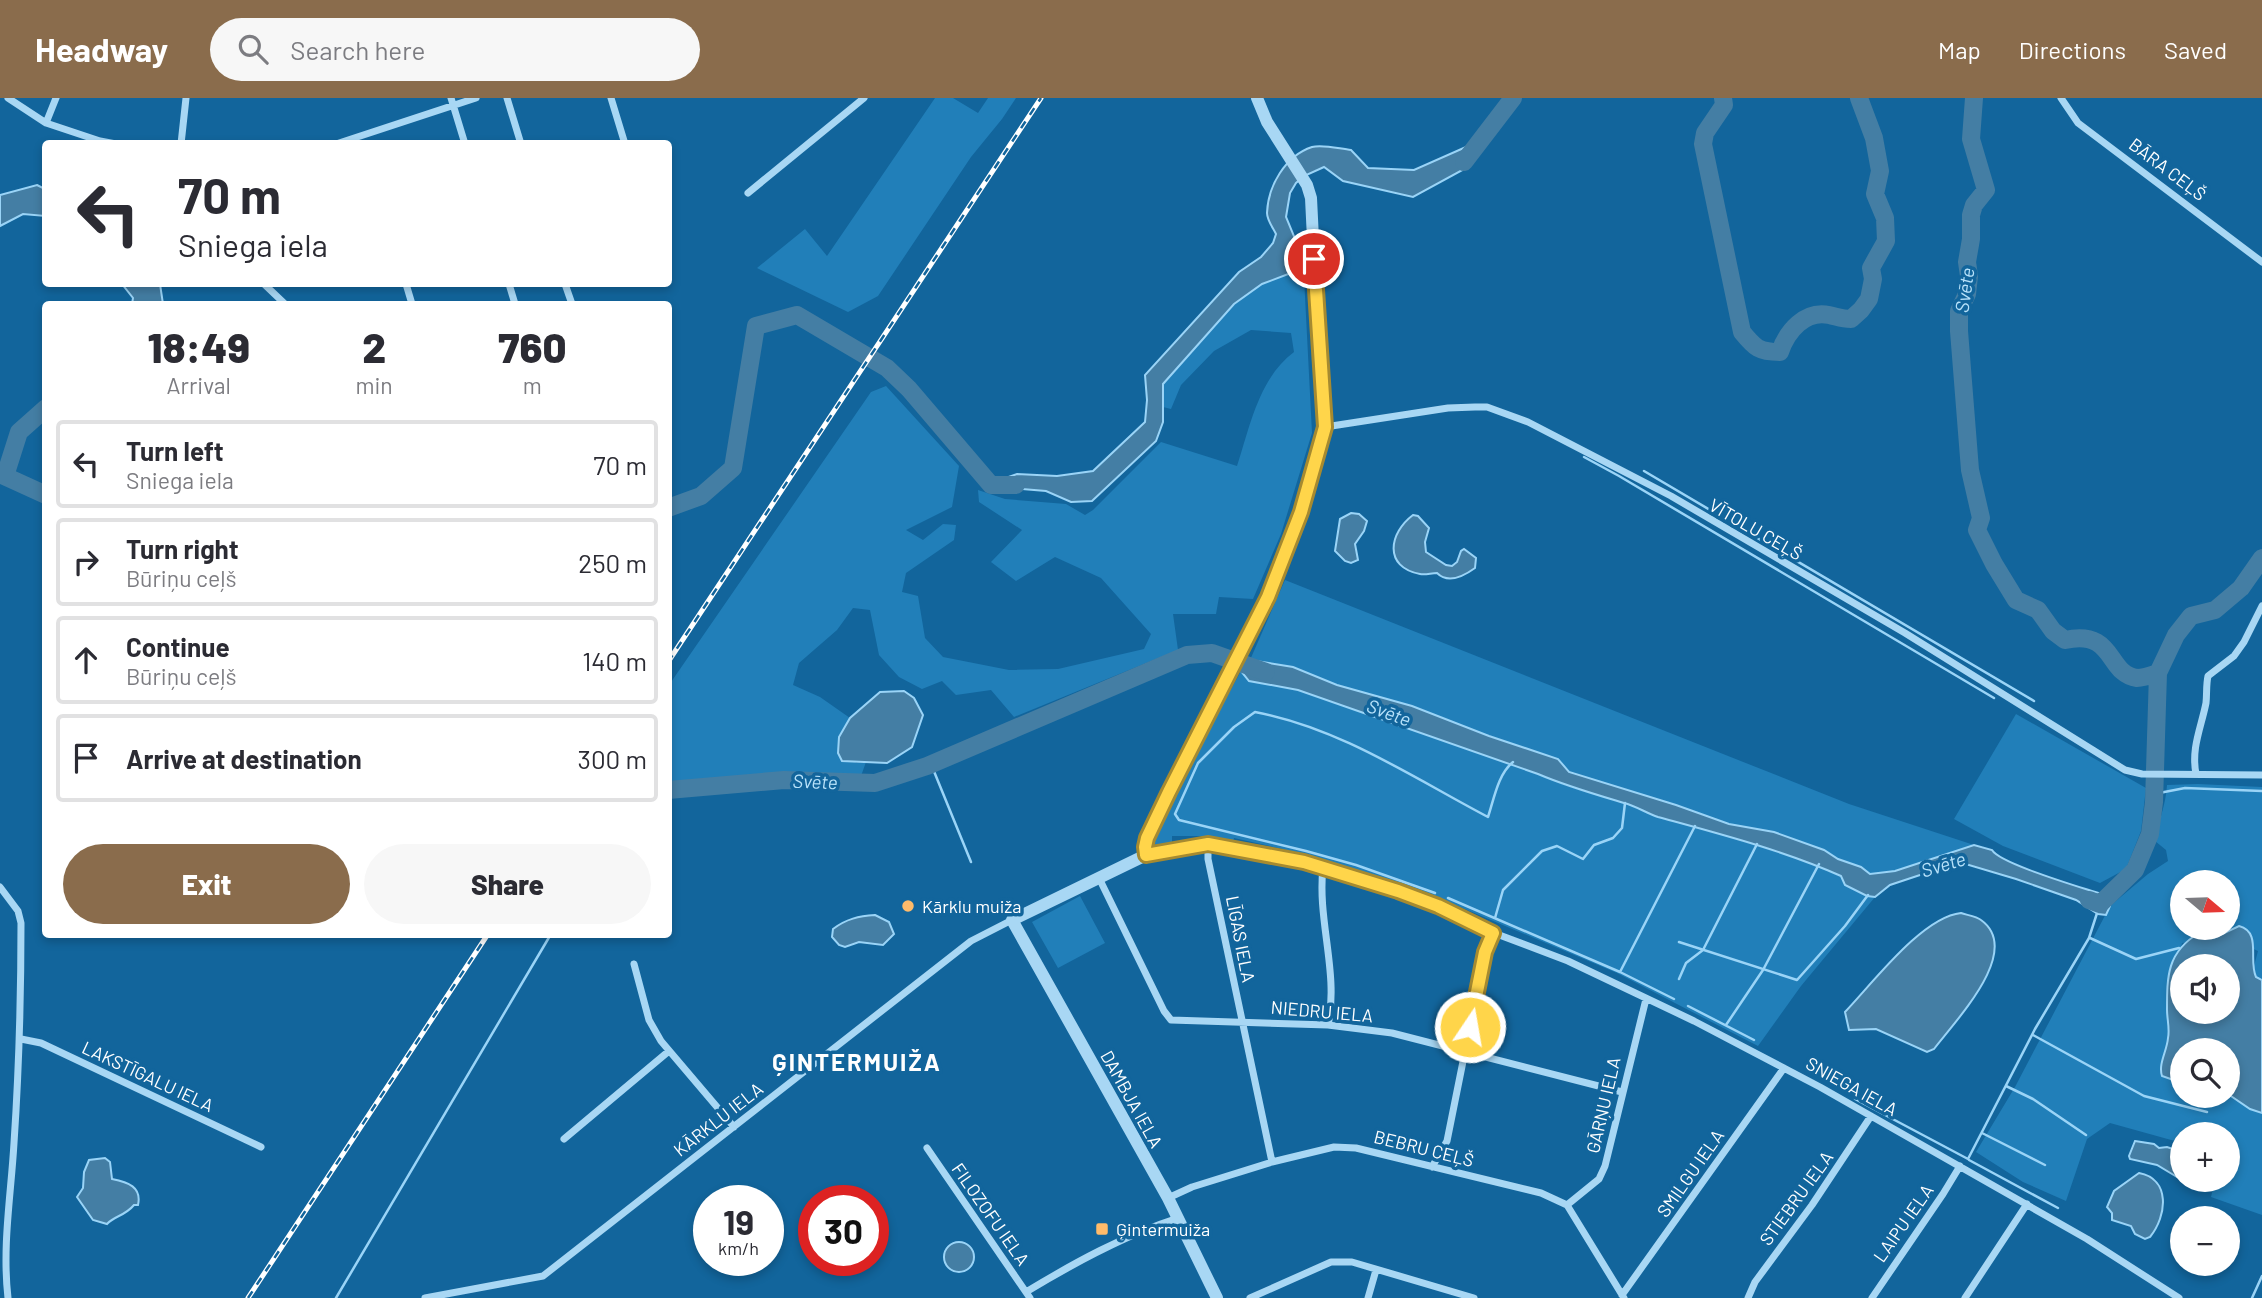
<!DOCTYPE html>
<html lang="en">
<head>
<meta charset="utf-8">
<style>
	body { margin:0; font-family:Barlow,sans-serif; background:#f7f7f7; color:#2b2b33; height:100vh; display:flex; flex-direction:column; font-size:26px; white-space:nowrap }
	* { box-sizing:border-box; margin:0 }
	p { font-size:23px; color:#7c7c81 }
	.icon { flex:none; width:38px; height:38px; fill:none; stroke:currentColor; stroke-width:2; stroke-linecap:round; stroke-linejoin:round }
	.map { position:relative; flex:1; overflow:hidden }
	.sheet { position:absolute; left:42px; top:203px; width:630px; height:637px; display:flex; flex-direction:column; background:#fff; border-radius:7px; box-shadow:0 4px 10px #0003 }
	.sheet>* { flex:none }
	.guide { position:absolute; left:42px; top:42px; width:630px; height:147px; border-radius:7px; box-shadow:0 4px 10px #0003; background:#fff; color:#2b2b33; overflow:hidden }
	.needle { width:46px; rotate:109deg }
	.fabs { position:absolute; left:2170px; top:772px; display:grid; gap:14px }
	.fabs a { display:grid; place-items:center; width:70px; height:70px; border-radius:50%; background:#fff; box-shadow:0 4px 10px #0003; font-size:35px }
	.speed { position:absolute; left:693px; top:1087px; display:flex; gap:14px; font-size:35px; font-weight:700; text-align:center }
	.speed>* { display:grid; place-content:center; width:91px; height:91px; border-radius:50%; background:#fff; box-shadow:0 4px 10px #0003; line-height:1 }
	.speed small { font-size:18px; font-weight:400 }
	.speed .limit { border:10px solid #d22; background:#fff; color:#111 }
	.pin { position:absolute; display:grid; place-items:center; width:60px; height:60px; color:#fff; margin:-30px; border:4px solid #fff; border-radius:50%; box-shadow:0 2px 7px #0007 }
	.me { position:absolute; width:77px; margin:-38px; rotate:12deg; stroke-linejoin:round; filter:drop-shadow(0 0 5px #0008) }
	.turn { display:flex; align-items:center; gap:24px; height:147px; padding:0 21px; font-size:32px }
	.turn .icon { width:91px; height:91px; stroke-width:2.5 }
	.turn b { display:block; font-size:49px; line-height:60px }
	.eta { display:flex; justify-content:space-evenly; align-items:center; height:119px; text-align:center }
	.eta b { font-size:42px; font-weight:800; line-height:49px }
	.primary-button { display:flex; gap:14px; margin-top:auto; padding:14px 21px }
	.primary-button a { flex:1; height:80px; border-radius:42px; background:#8a6c4c; color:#fff; font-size:28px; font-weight:800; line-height:80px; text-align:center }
	.primary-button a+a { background:#f7f7f7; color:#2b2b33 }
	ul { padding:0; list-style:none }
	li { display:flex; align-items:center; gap:21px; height:88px; margin:0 14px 10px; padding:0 7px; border:4px solid #e1e1e2; border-radius:7px }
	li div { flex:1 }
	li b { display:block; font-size:26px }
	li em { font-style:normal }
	header { display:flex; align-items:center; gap:42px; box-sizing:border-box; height:98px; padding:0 35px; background:#8a6c4c; color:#fff }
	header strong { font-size:33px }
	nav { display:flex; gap:38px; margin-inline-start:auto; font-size:24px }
	.search { width:490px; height:63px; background:#f7f7f7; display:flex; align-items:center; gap:18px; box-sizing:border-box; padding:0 24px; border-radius:38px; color:#7c7c81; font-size:26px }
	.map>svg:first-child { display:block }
	.green { fill:#217fb9; fill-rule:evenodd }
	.water { fill:#447ea4; stroke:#9ad4f7; stroke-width:2; fill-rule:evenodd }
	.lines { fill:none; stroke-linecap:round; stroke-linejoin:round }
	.stream { stroke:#9ad4f7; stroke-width:2.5 }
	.river { stroke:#447ea4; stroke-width:18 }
	.minor { stroke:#a8d7f4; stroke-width:7 }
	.tertiary { stroke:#a8d7f4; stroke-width:12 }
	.rail-casing { stroke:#fff; stroke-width:5 }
	.rail { stroke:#12659c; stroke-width:2.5; stroke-dasharray:8; stroke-linecap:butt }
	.route-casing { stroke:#a68a30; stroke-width:18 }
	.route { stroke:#ffd54a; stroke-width:12 }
	.poi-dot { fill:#ffbb6a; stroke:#12659c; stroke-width:2.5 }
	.labels { text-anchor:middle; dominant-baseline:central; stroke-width:7; stroke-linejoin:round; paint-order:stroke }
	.street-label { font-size:18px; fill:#fff; stroke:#12659c }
	.poi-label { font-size:18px; fill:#fff; stroke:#12659c; text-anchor:start }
	.water-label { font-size:19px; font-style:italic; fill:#b8e2fa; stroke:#12659c }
	.district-label { font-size:24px; font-weight:bold; letter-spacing:2px; fill:#fff; stroke:#12659c }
</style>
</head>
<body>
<header>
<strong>Headway</strong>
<div class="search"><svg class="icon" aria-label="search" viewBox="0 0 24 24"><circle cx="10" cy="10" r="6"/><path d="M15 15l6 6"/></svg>Search here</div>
<nav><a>Map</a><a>Directions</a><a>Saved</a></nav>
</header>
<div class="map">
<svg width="2262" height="1200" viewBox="0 0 2262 1200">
	<rect width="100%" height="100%" fill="#12659c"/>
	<path class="green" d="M935,0H953L978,15L988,0H1016L1002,21L971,59L878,198L848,214L757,170L805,131L827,158Z
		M1291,175L1304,179L1312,335L1281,436L1253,501L1219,499L1216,516H1173L1178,552L1014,619L991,592L956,597L942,583L922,591L899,579L879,557L870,512L853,510L837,532L799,565L793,587L820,599L850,620L839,639L856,665L866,664L861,678L822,677L669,684V587L871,294L886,288L959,368L952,409L906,432L923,442L943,426L956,427L954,442L906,475L902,494L918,498L925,540L943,559L1009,572L1058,571L1144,551L1151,536L1101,480L1055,459L1016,483L991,464L1022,432L979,404L978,392L1005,401L1066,406L1085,417L1093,412L1161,344L1237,368C1250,328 1259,280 1294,254L1291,235L1251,232L1214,253L1181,287L1171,311L1163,309V286L1234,206L1262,186Z
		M1285,482L1849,706L1974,747L1895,773L1870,776L1861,769L1838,761L1824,752L1774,734L1729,726L1676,707L1569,674L1558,661L1489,638L1412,608L1337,587L1293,569L1250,562Z
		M1241,573L1249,583L1298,592L1538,676L1567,688L1627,706L1656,718L1687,726L1807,763L1842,778L1867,798L1875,799L1801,888L1758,948L1617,875L1434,798L1309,757L1234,740L1233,745L1226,744V742L1200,738H1172V745L1157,749L1152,743C1180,685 1210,629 1241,573Z
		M2016,616L2146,690L2141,733L2126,771L2100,785L2003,748L1954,721Z
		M2198,686L2262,689V882L2256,879L2253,872L2258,853L2223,837L2214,840L2182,845L2167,913L2169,940L2160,972L2162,978L2182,985V998L2231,996L2250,1011L2262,1015V1117L2211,1099L2215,1082H2228V1036H2182V1045L2110,1025L2087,1041L2066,1103L2023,1084L1976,1054L2015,989L2110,808L2148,776L2168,763L2166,752L2155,743C2158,724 2166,707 2167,687ZM2182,784H2228V830H2182Z
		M1080,798L1105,845L1058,870L1032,824Z"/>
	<path class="water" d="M1475,45L1481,50L1468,69L1413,99L1343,83L1324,69L1304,78L1296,85L1290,95L1286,119L1296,143L1291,175L1262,186L1234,206L1163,286V324L1156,343L1092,403L1071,404L1046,393L996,389L991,385L1017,376L1057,378L1093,373L1145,324L1147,302L1145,277L1239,174L1261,159L1273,145L1276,136C1273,130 1267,122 1267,115C1268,88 1285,58 1312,49C1323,46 1340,51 1351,52L1368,70L1414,72Z
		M37,87L45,91V118L23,116L0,128V97Z
		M122,186H160L163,206H132L133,200Z
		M1351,415L1359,416L1367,423L1364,433L1355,446L1358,462L1351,465L1345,463L1335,453L1340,421Z
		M1413,417L1418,418L1429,430L1425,444L1426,454L1446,467L1452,468L1457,464L1461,453L1464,451L1476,460L1475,470C1464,478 1448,486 1437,475C1431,475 1426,477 1420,476C1383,469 1389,435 1413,417Z
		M1250,562L1293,569L1337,587L1412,608L1489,638L1558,661L1569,674L1676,707L1729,726L1774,734L1824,752L1838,761L1861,769L1870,776L1895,773L1974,747L1992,752C2000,766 2084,790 2104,797L2109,801L2110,808L2106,817L2098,816L2076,802L2016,781L1959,764L1890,787L1875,799L1867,798L1845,787L1841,778C1782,752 1720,736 1658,719C1646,715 1636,708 1624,705C1594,696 1566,688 1538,676L1298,592L1249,583L1241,573L1245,564Z
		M904,593L914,600L923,617L912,649L887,665L842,663L838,655L839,639L850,620L880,594Z
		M1961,815C1966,817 1976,818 1981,822C2024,853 1954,924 1934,951L1927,954L1876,931L1849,932L1845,914C1872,886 1922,819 1961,815Z
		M875,817L889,824L894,836L883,847L859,844L845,849L839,847L832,839L833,831C846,821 859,818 875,817Z
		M2239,828C2262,834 2248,862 2256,879L2262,882V1015L2250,1011L2228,996V952H2182V985L2162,978C2158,966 2167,953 2168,940C2170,931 2167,921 2167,912C2167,878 2167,854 2199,835L2214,840ZM2228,868V914H2182V868Z
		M2135,1043L2154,1046L2159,1050L2167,1049L2182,1054L2180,1074L2177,1079L2157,1067L2130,1061L2129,1058Z
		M105,1060L110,1064L112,1081C128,1084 142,1089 138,1107H134C125,1118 114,1118 107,1126L93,1122L77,1099L83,1090L84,1074L89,1062Z
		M2139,1075C2171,1081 2167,1118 2150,1139L2145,1141L2135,1136L2131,1128L2112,1122V1115L2107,1109L2114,1093Z
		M944 1159a15 15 0 1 1 30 0a15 15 0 1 1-30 0Z"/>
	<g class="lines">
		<path class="stream" d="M1584,359L1619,378L1994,600
			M1644,373L2034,603
			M931,666L971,764
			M2154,696L2185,690L2262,693
			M1435,795L1356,767L1306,753L1179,722L1175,716L1198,665L1234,629L1255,614C1340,630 1412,679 1488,719C1494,701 1498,676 1513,664
			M1448,800L1620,874L1674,901
			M1495,820L1503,792L1542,753L1557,748L1583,761L1594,747L1613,740L1622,730L1625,705
			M2090,840L2136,861L2179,850
			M1679,844L1797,882L1845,828L1868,797
			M1620,874L1695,728
			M1679,881L1686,865L1703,852L1757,746
			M1688,908L1754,942
			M1726,927L1763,872L1819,766
			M2033,937L2144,998L2207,1014
			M2006,988L2033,1001L2086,1037
			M1855,1001L1968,1061L2035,931L2089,840L2098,812
			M1982,1035L2045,1067
			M1969,1062L2058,1110
			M336,1200L551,836
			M2252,1200L2262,1178"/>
		<path class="river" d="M1723,0L1724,7L1705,35L1703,46L1742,234C1755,250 1759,254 1780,254C1787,233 1805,212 1829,217C1838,219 1842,221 1851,221L1861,212L1869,201L1873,181L1871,170L1886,143L1885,120L1875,96L1880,73L1874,40L1859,0
			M1974,0L1971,41L1986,92L1974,107L1971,117V141L1967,164L1969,178L1967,196L1959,213V233L1970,372L1981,420L1977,432L1994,466L2016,502L2038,512L2053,533L2065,542C2116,531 2106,576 2137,580C2143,580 2152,577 2158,575L2176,537L2191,518L2215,512L2241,490L2262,460
			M1464,64L1513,0
			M0,376L46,397
			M5,378L19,334L46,310
			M668,410L701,398L733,370L756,228L797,217L887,270L909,291L991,387H1016
			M668,692L784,682L875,685L927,668L1187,557L1212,555L1266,574
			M2089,802L2100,806L2135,772L2150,736L2154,704L2158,575"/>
		<path class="minor" d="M8,0L46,25L100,43L116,46
			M451,0L465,46
			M507,0L521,46
			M611,0L625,46
			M2061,0L2078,25L2262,164
			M46,25L56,0
			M181,46L186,0
			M336,46L476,0
			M748,95L864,0
			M264,186L285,206
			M406,186L412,206
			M509,186L515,206
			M565,186L572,206
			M1325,329L1448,310L1475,309H1487L1528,324L1671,398L1905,535L2125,672L2142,676L2262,677
			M2196,676C2191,650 2201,630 2206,605C2207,596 2206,587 2208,578L2234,558L2244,544L2262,508
			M1208,746V761L1272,1064
			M1146,757L1208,746L1304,764L1399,793L1438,808L1494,835L1568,863L1694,923L1820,989L2087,1141L2179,1200
			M1323,770C1317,822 1339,875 1328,927
			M1099,780L1164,913L1171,922L1328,927L1392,935L1622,994
			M0,789L18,813L21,825C21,899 19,971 14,1045C11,1097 2,1148 8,1200
			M634,866L649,922L661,943L734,1029
			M21,941L41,945L261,1049
			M564,1041L669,953
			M927,1050L1030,1200
			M1432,1069L1447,1043L1485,854L1494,835
			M1168,1100L1192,1089L1272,1064L1334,1049L1356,1050L1541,1095L1567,1107L1624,1200
			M1567,1107L1599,1081L1605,1068L1646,901
			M1026,1194C1074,1165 1125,1137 1178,1120
			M1622,1197L1784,970
			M425,1200L543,1178L971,843L1012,822
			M1250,1200L1331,1164H1352L1474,1200
			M1368,1200L1376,1172
			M1748,1200L1755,1184L1812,1107L1871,1018
			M1872,1200L1943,1096L1960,1068
			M1965,1200L2027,1106"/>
		<path class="tertiary" d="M1217,1200L1168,1100L1012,822L1146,757L1145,749L1147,740L1169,693L1268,499L1288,450L1320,353L1325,329L1316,202L1311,100L1307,87L1267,24L1257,0"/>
		<defs>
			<path id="rail" d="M668,564L1041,0
				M248,1200L488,836"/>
		</defs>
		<use href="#rail" class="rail-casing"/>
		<use href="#rail" class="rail"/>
	</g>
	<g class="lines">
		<defs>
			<path id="route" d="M1314,161L1325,329L1301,414L1268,499L1169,694L1147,740L1145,749L1146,757L1208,746L1304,764L1398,793L1438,808L1493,835L1485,854L1470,929"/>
		</defs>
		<use href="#route" class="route-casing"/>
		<use href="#route" class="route"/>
	</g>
	<g class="poi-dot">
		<circle cx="908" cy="808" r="7"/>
		<rect x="1095" y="1124" width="14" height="14" rx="3.5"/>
	</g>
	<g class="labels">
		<g class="street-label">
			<text transform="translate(2168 71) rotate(37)">BĀRA CEĻŠ</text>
			<text transform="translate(1756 431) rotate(30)">VĪTOLU CEĻŠ</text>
			<text transform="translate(1241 841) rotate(79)">LĪGAS IELA</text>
			<text transform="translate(1322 913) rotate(5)">NIEDRU IELA</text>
			<text transform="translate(148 978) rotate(25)">LAKSTĪGALU IELA</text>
			<text transform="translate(1852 988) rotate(29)">SNIEGA IELA</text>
			<text transform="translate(1132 1001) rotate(61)">DAMBJA IELA</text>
			<text transform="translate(1603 1007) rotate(-77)">GĀRŅU IELA</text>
			<text transform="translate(718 1021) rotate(-38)">KĀRKLU IELA</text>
			<text transform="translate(1424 1050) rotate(14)">BEBRU CEĻŠ</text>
			<text transform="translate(1690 1075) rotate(-55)">SMILGU IELA</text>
			<text transform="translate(1796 1100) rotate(-54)">STIEBRU IELA</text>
			<text transform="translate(991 1116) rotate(55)">FILOZOFU IELA</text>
			<text transform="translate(1903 1125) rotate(-55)">LAIPU IELA</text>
		</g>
		<g class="poi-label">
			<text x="922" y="808">Kārklu muiža</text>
			<text x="1116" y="1131">Ģintermuiža</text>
		</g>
		<g class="water-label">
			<text transform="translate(1964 192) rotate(-82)">Svēte</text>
			<text transform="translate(1389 614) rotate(20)">Svēte</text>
			<text transform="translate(815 683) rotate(2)">Svēte</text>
			<text transform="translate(1943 766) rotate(-17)">Svēte</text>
		</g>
		<g class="district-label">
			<text x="857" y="963">ĢINTERMUIŽA</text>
		</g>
	</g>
</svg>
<div class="fabs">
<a><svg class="needle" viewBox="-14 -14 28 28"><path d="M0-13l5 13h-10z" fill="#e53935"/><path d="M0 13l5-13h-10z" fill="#7c7c81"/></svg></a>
<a><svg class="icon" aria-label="sound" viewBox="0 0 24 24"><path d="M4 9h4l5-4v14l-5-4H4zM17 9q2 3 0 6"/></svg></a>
<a><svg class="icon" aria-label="search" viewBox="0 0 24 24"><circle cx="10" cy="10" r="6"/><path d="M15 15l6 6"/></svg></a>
<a>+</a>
<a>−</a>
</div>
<div class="speed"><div>19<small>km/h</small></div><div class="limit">30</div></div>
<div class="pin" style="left:1314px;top:161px;background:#d93025"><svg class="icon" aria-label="arrive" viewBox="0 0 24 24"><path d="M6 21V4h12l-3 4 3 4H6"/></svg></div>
<svg class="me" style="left:1470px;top:929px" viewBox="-20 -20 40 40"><circle r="17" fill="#ffd54a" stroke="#fff" stroke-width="3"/><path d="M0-11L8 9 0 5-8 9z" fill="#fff"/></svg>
<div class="guide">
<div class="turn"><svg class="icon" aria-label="left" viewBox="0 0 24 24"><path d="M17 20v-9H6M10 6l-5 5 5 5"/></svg><div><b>70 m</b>Sniega iela</div></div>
</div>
<section class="sheet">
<div class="eta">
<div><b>18:49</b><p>Arrival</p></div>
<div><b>2</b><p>min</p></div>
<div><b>760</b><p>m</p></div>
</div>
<ul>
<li><svg class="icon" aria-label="left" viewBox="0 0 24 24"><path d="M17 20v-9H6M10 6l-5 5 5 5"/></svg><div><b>Turn left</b><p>Sniega iela</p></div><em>70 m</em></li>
<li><svg class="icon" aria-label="right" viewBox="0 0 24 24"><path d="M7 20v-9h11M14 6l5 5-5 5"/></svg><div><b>Turn right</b><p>Būriņu ceļš</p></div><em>250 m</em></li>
<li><svg class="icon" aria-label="ahead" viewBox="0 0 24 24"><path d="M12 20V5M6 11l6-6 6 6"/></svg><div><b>Continue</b><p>Būriņu ceļš</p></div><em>140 m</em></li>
<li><svg class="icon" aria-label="arrive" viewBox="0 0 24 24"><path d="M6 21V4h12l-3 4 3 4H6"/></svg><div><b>Arrive at destination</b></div><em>300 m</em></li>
</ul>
<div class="primary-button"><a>Exit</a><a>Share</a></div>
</section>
</div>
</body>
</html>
